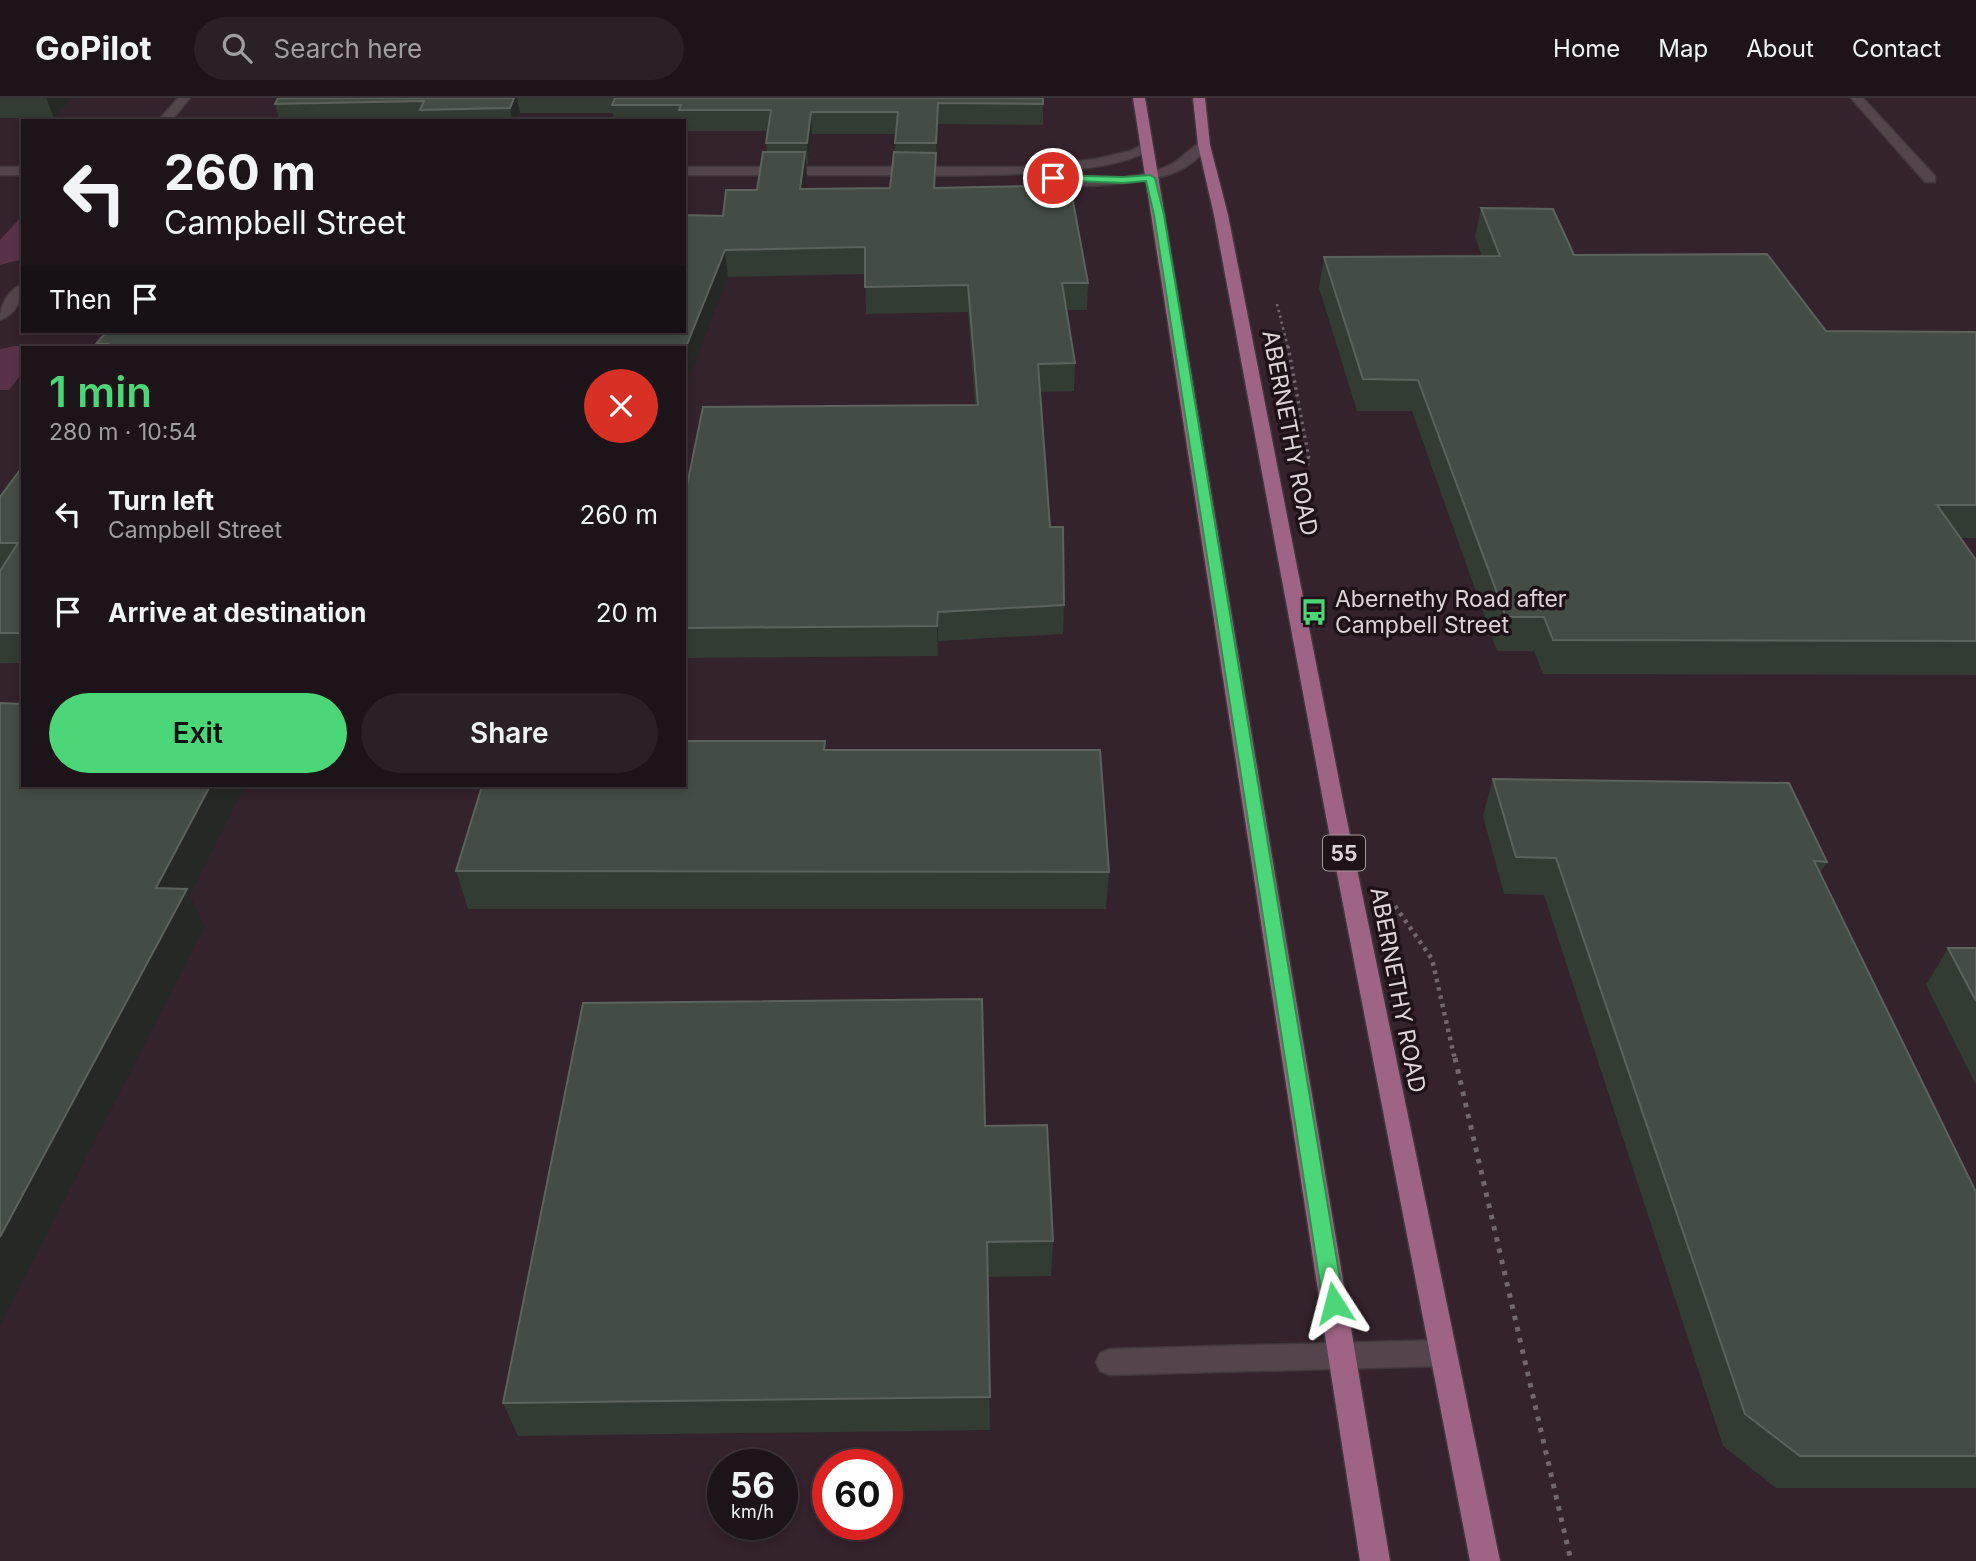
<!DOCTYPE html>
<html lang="en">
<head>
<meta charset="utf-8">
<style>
	body { margin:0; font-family:Inter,sans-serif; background:#2a2126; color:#f1f3f6; height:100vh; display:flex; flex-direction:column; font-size:26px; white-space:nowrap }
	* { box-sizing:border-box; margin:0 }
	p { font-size:23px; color:#a09ea2 }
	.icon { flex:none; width:38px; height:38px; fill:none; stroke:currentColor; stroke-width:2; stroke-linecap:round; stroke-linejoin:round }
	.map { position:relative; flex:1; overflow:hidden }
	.details { position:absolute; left:21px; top:248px; width:665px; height:441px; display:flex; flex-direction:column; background:#1d1419; border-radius:0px; box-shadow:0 4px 10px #0003,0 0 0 2px #3b3338 }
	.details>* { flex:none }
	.banner { position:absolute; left:21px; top:21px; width:665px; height:214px; border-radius:0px; box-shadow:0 4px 10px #0003,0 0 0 2px #3b3338; background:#1d1419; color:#f1f3f6; overflow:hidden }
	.speed { position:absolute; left:707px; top:1351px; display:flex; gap:14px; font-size:35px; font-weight:700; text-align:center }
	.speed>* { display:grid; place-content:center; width:91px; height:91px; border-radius:50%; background:#1d1419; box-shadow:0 4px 10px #0003,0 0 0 2px #3b3338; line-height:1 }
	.speed small { font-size:18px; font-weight:400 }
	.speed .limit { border:10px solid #d22; background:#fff; color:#111 }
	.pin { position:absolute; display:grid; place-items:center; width:60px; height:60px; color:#fff; margin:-30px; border:4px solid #fff; border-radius:50%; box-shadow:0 2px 7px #0007 }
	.me { position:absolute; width:77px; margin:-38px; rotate:351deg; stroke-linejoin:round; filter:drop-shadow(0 0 5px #0008) }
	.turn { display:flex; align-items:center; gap:24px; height:147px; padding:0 28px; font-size:32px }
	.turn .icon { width:91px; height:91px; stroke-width:2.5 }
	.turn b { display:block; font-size:49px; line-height:60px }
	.then { display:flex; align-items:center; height:66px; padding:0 28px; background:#0003; gap:14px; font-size:26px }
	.round { display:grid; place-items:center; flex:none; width:74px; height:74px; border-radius:37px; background:#2a2126 }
	.summary { display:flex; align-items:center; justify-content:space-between; height:119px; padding:0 28px }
	h1 { font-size:42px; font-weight:600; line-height:52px; color:#4bd677 }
	.button { display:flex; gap:14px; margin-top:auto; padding:14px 28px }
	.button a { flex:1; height:80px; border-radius:42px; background:#4bd677; color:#111; font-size:28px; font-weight:600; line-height:80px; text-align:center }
	.button a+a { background:#2a2126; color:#f1f3f6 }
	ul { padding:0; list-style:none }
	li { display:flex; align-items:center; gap:21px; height:98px; padding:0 28px }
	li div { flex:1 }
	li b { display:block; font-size:26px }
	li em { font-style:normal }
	header { display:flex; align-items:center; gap:42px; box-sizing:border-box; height:98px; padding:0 35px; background:#1d1419; border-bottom:2px solid #3b3338 }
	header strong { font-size:33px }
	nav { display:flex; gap:38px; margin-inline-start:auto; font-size:24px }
	.search { width:490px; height:63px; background:#2a2126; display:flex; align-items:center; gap:18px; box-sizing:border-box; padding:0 24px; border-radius:38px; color:#a09ea2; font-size:26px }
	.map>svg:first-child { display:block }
	.built { fill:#34222c; fill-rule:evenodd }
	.green { fill:#593248 }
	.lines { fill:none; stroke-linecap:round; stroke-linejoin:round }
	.service-casing { stroke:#41373c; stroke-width:3 }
	.minor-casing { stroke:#41373c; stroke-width:3 }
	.primary-casing { stroke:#41373c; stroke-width:3 }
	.path-far3 { stroke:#72676c; stroke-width:2.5; stroke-dasharray:2.5 3.5; stroke-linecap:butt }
	.path-far2 { stroke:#72676c; stroke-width:3.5; stroke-dasharray:2.5 4.5; stroke-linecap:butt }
	.path-far1 { stroke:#72676c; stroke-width:4.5; stroke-dasharray:3.5 5; stroke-linecap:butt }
	.path { stroke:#72676c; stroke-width:5; stroke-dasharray:4.5 7; stroke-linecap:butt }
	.service { fill:#54454d; fill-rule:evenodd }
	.minor { fill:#54454d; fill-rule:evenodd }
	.primary { fill:#9f6485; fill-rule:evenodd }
	.wall { fill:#323c33; fill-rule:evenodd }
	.shaded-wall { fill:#262825 }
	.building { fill:#444d45; stroke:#5c625c; stroke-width:2 }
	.route { fill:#4bd677; stroke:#318b4d; stroke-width:2 }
	.labels { text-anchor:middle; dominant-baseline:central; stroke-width:7; stroke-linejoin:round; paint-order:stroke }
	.shield { fill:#1e1118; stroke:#a49a9e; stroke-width:2 }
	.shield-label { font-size:21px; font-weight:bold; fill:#ddd4d8 }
	.street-label { font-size:23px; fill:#ddd4d8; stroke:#1e1118 }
	.poi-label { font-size:23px; fill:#ddd4d8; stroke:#1e1118; text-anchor:start }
</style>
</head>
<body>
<header>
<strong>GoPilot</strong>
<div class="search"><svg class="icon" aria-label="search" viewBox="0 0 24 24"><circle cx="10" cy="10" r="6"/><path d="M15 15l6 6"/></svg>Search here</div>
<nav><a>Home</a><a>Map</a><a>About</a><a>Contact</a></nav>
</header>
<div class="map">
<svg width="1976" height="1463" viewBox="0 0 1976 1463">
	<rect width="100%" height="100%" fill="#271a21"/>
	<path class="built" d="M0,0H1976V1463H0ZM23,23H684V233H23ZM23,250H684V688H23ZM723,1367H782V1426H723ZM828,1367H887V1426H828Z"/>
	<path class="green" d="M23,117V161L0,167V142Z
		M15,248H43L41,250H23V274L9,292H0V251Z"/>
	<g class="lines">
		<defs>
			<path id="service" d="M1443,1242L1453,1246L1457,1255L1453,1264L1443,1268L1110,1277L1100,1273L1096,1264L1100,1255L1110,1251Z"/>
			<path id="minor" d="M178,0H190L171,23H158Z
				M1851,0H1863L1935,78V84H1925Z
				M1204,43L1210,47C1200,59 1190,68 1176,74C1150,85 1062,96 1041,79L1047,75C1085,82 1132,84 1168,68C1181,62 1191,48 1204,43Z
				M1146,45L1152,49C1117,84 919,77 865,77C805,77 744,77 684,77V69H1021L1096,61L1130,53Z
				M0,69H23V77H0Z
				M23,186C23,201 15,217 0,222C0,207 8,192 23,186Z"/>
			<path id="primary" d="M1133,0H1145L1390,1463H1360Z
				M1193,0H1205L1210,47L1228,117L1345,713L1500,1463H1470L1325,713L1214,117L1198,47Z"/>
		</defs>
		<use href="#service" class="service-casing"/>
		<use href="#minor" class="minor-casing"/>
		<use href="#primary" class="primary-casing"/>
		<path class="path-far3" d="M1277,206L1288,250"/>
		<path class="path-far2" d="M1288,248L1309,362L1307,369"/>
		<path class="path-far1" d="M1395,808L1432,861L1455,962"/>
		<path class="path" d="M1455,960L1571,1463"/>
		<use href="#service" class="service"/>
		<use href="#minor" class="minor"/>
		<use href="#primary" class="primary"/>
	</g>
	<path class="wall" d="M0,0H72L54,20H0Z
		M278,0H1043V27L938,26L937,66H936V89L1088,185L1087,212H1066L1075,265L1074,293L1040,294L1050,429L1064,507L1063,536L938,543V558L684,560V402L975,307L968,214L866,216L865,176L728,179L684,250H98L96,246L684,233L723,118L757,92L767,54L766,45L768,33H684V23H614L613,15H520L517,23H280L275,6ZM812,36H896L895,54L890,90L805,91L807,80L806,66H808Z
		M1481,110L1574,157L1826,233L1976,234V440H1960L1976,462V577L1543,576L1534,553H1497L1412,313H1357L1319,190L1324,159L1482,158L1475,139Z
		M23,368V565H0V399Z
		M826,652L1109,774L1106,811H468L456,773Z
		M1493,681L1827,764L1820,776L1976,1094V1390H1776L1723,1348L1544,797L1504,796L1483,718Z
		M1948,850H1976V987L1926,887Z
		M985,1028L1053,1143L1051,1178L987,1179L990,1332L518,1338L503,1305Z"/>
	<path class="shaded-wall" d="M46,0H72L54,20Z
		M514,0H517L520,15L517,23H512L510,10Z
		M938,5V26L937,66L936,45Z
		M811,14L812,36L808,66L807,45Z
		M805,54L807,80L802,117L800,91Z
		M936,55V80L935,115L934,90Z
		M725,152L728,179L684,293V254Z
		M938,514V558L937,528Z
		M210,688H245L190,798L205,829L0,1227V1139L156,790Z"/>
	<path class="building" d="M278,0H514L510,10L420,12L424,3L275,6Z
		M615,0H1043V6L938,5L936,45H895L898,14H811L807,45H766L771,12H679L681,7H612Z
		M763,54H805L800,91L890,90L894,54L936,55L934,90L1070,87L1088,185H1062L1075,265L1038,266L1050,429H1063L1064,507L938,514L937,528L684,530V402L703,309L978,307L968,187L865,189V149L725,152L684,254V250H103L107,246H96L107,233H684V117L723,118L726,92H757Z
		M1481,110L1553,111L1574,157L1767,156L1826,233L1976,234V407H1937L1976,462V543L1553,542L1544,519H1506L1418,282L1363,281L1324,159L1500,158Z
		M23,368V535H0V473L18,445H0V399Z
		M0,605L23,606V688H210L156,790L187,791L0,1139Z
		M684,643H825L824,652H1100L1109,774L456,773L482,688H684Z
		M1493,681L1789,685L1827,764L1814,763L1976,1094V1358H1800L1745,1316L1556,760L1516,759Z
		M1948,850H1976V903Z
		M982,901L985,1028L1047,1027L1053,1143L987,1144L990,1299L503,1305L583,905Z"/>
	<path class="route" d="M1053,77L1123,79L1150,77L1155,80L1164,117L1344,1205L1341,1211L1334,1214L1326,1211L1323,1205L1154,117L1146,83L1123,85L1049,82V78Z"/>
	<defs>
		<symbol id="bus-bare" viewBox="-9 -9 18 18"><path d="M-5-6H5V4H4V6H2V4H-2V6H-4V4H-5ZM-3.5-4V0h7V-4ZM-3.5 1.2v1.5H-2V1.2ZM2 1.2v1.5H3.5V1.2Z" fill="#4bd677" stroke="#1e1118" stroke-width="2.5" paint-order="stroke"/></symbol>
	</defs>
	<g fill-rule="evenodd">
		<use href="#bus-bare" x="1295" y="495" width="38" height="38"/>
	</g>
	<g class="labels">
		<rect class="shield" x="1323" y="737.5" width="42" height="35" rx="5"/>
		<g class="shield-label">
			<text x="1344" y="755">55</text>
		</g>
		<g class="street-label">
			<text transform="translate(1290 335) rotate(79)">ABERNETHY ROAD</text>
			<text transform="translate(1398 892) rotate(79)">ABERNETHY ROAD</text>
		</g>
		<g class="poi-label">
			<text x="1335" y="501">Abernethy Road after<tspan x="1335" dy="26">Campbell Street</tspan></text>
		</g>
	</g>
</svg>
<div class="speed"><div>56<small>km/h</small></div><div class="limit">60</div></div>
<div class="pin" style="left:1053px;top:80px;background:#d93025"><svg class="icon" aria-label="arrive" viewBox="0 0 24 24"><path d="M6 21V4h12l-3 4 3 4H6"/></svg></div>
<svg class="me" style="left:1334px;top:1205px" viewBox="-20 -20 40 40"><path d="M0-17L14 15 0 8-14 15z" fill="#4bd677" stroke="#fff" stroke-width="4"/></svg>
<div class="banner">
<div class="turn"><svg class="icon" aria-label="left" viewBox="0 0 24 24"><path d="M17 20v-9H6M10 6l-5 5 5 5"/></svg><div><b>260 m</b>Campbell Street</div></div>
<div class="then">Then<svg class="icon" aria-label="arrive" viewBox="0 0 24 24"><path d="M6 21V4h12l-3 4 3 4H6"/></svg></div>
</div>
<section class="details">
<div class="summary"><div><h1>1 min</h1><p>280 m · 10:54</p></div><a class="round" style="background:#d93025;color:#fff"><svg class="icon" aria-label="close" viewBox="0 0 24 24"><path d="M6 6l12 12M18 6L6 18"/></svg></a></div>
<ul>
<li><svg class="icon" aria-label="left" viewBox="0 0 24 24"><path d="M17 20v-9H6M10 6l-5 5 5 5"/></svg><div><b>Turn left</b><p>Campbell Street</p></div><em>260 m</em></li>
<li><svg class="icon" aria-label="arrive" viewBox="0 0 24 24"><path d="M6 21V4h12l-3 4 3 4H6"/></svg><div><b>Arrive at destination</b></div><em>20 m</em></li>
</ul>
<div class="button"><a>Exit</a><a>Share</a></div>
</section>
</div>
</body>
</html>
